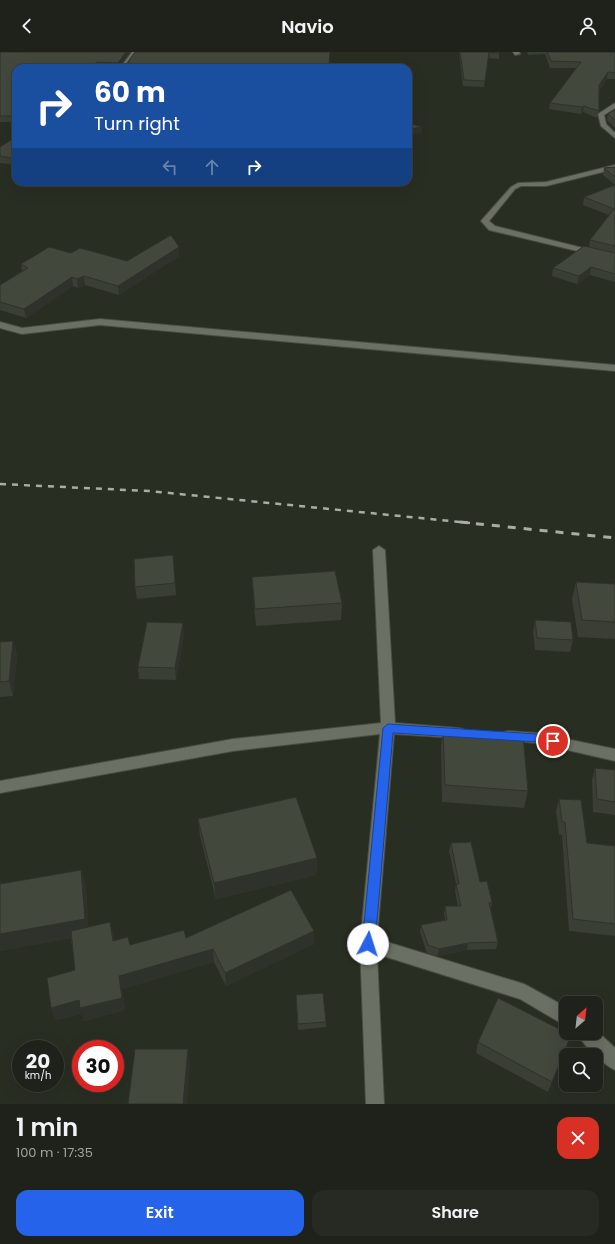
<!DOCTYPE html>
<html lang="en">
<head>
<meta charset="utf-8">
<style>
	body { margin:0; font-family:Poppins,sans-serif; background:#272a23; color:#f1f3f6; height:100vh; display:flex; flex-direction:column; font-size:15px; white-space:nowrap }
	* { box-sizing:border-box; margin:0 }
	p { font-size:13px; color:#a1a4a2 }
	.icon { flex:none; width:22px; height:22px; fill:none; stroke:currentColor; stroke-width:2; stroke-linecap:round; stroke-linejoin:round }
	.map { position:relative; height:1052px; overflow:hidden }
	.sheet { display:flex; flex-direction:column; background:#1f221a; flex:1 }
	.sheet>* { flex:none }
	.hud { position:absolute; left:12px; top:12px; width:400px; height:122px; border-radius:12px; box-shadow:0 4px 16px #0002,0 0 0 1px #3c3f39; background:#1a4fa0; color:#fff; overflow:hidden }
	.needle { width:26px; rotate:28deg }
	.controls { position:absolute; left:559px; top:944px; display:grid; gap:8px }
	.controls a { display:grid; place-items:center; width:44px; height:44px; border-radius:8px; background:#1f221a; box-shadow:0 4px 16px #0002,0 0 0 1px #3c3f39; font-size:20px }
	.speed { position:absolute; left:12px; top:988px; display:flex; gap:8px; font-size:20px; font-weight:700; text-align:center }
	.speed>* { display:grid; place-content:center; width:52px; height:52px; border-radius:50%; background:#1f221a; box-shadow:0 4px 16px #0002,0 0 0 1px #3c3f39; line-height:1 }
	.speed small { font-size:10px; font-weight:400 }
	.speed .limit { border:6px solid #d22; background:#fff; color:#111 }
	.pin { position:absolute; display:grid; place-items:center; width:34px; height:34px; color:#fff; margin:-17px; border:2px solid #fff; border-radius:50%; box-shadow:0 1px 4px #0007 }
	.me { position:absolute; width:44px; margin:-22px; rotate:5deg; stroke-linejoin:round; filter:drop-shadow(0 0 3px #0008) }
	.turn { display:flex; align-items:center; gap:14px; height:84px; padding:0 16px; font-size:18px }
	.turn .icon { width:52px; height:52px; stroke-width:2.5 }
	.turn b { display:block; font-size:28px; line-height:34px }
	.lanes { display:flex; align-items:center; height:38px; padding:0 16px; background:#0003; justify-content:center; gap:20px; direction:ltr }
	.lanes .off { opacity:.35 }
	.round { display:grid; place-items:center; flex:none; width:42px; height:42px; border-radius:12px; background:#272a23 }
	.head { display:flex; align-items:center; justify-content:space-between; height:68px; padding:0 16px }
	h1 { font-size:24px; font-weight:600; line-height:30px }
	.cta { display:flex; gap:8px; margin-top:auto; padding:8px 16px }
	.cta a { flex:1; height:46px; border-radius:12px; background:#2563eb; color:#fff; font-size:16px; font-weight:600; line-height:46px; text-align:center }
	.cta a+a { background:#272a23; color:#f1f3f6 }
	header { display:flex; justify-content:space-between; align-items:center; height:52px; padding:0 16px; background:#1f221a; font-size:18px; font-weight:600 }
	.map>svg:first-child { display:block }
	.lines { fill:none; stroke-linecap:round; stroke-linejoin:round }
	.minor-casing { stroke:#484c42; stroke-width:2 }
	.minor { fill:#6a7064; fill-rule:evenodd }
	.rail-far1 { stroke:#a9ada4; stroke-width:2.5; stroke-dasharray:6 6; stroke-linecap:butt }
	.rail { stroke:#a9ada4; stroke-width:3; stroke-dasharray:8 8; stroke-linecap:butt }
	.wall { fill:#3a3e34 }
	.shaded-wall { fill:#2f322b }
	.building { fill:#43483d; stroke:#2f322b }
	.route { fill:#2563eb; stroke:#184099 }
</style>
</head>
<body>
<header><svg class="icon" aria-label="back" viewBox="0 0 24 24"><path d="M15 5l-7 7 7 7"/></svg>Navio<svg class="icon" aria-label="person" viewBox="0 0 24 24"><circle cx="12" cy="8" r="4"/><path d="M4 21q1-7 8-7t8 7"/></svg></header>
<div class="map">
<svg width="615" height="1052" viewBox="0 0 615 1052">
	<rect width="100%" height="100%" fill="#292e23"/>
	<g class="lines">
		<defs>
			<path id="minor" d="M132,0H138L126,16H120Z
				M513,0H519L520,2L515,3Z
				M615,51V56L604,63L606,72L615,81V86L601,74L598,62Z
				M615,113V117L546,134H521L515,137L489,169L495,174L615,204V208L489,178L481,169L511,135L518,131L546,130Z
				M100,267L615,313V319L100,273L22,282L0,276V270L22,276Z
				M379,494L385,498L395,671L458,676L463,677L465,681L463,685L458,686L394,682L377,887L524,932L566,955V974L520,947L377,902L384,1052H366L360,892L380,682L233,699L0,741V729L233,687L381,671L373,498Z
				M508,679L537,681L615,697V709L537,691L503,688L501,684L503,680Z
				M596,978L615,996V1018C604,1013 582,992 577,981H596Z"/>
		</defs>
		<use href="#minor" class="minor-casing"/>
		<use href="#minor" class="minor"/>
		<path class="rail-far1" d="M0,432L149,439L470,471"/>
		<path class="rail" d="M460,470L615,486"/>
	</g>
	<path class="wall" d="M0,0H130L119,16H16V70H0Z
		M330,0L329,16H127V11Z
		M459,0H499V7L488,6L484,35L463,34Z
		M527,0H614L615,1V27H607L599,38V59L597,66L583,60L581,62L549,57L550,51L577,16H550L545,2L528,3Z
		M615,58V76L607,68L608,62Z
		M16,85V113L0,111V95Z
		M615,115V230L590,223L577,232L552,224L553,216L589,195L590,188L609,163L583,153L584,145L615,133L603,123L604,116Z
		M199,130H229V131L202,135Z
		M179,195V204L119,243L85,233L78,236L73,234L26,266L0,258V233L22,219L21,212L71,201L127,209Z
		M173,503L176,543L137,547L135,535Z
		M252,525L342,551L341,568L256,574L253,542Z
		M576,530L615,532V587L578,585L572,547Z
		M535,568L573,588L570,600L535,598L533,580Z
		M184,583L176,628L139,627L138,615Z
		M13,589L17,603L13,644L0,645V590Z
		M443,677L528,739L524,756L442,750L441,694Z
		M595,716L615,718V763L593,760L592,728Z
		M559,747L587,791L615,794V884L569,879L562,783L559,782L556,759Z
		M198,767L317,806L316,823L216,847L200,784Z
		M451,791L480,830L492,850L491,857L498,890L496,897L467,898L437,904L427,901L420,880L421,873L445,868L444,862L445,854H458L455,839L456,832L449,799Z
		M81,818L86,835L88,875L114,883V888L130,893L186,886L314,879V892L226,934L214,910L122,937L125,958L84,969L82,962L55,968L75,918L71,886L0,899Z
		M296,949L326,970V975L298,978Z
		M571,983L548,1040L476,1001L478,990Z"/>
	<path class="shaded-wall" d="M126,0H130L119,16L118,11Z
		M97,10V16H89Z
		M608,20L607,27L597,39L599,33Z
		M584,54L583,60L581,62L582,55Z
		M422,75V81L408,83V77Z
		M202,130H229V131L202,135Z
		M179,195V204L119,243L118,234Z
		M591,215L590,223L577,232L579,224Z
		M84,224L85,233L78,236L77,227Z
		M72,225L73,234L26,266L24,257Z
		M183,571L184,583L176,628L175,616Z
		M13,589L17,603L13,644L9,629Z
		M317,806L316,823L216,847L214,831Z
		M81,818L86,835L89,883L0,899V882Z
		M110,870L114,883L117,902L113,889Z
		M314,879V892L226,934L225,921Z
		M468,891L467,898L437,904L439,897Z
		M213,897L214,910L122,937L125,958L84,969L82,962L55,968L51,956L119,924Z
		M188,997L190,1012L187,1052H183Z"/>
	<path class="building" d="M0,0H126L118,11L97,10L89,16H16V64H0Z
		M135,0H330L329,14L328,16H128L131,11H127Z
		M460,0H499V1L489,0L485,29L464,28Z
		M547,0H614L615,1V21L608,20L599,33V59L584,54L582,55L550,51L581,10L551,9Z
		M615,58V68L608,62Z
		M408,71L422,75L408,77Z
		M16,85V107L0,104V95Z
		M615,115V125L604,116Z
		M615,133V194L590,188L614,157L584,145Z
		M171,183L179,195L118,234L84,224L77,227L72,225L24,257L0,250V233L28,216L21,212L49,195L71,201L80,196L127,209Z
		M584,194L615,201V222L591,215L579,224L553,216Z
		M173,503L175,531L135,535L134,507Z
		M335,519L342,551L255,557L252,525Z
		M576,530L615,532V570L582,568Z
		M535,568L571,570L573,588L537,586Z
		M147,570L183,571L175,616L138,615Z
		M13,589L9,629L0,630V590Z
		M443,677L523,682L528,739L445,733Z
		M595,716L615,718V750L597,747Z
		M296,745L317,806L214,831L198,767Z
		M559,747L581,748L587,791L615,794V872L573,867L565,770H562Z
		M471,790L480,830L487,829L492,850L489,851L498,890L468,891L439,897L428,893L421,873L447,868L445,854H461L456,832H459L451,791Z
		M81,818L85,867L0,882V832Z
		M291,838L314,879L225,921L213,897L119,924L122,946L80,956L79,948L51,956L47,926L75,918L71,879L110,870L113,889L128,885L130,893L184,878L186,886Z
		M323,941L326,970L298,972L296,943Z
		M498,946L571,983L552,1030L478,990Z
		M135,997H188L183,1052H128Z"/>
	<path class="route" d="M388,672L537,682L557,686L558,689L553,693L537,690L393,681L375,892L373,896L368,897L364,896L362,892L383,676Z"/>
</svg>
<div class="controls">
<a><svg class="needle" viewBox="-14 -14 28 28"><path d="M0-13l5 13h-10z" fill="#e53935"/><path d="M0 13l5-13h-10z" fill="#a1a4a2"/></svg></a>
<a><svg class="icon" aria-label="search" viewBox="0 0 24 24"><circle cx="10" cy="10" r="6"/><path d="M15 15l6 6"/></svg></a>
</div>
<div class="speed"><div>20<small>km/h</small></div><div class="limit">30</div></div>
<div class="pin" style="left:553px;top:689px;background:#d93025"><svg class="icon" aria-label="arrive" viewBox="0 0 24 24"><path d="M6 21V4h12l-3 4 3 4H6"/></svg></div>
<svg class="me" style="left:368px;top:892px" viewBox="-20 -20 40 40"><circle r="19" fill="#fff"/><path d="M0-13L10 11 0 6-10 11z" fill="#2563eb"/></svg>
<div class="hud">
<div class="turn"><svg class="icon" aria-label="right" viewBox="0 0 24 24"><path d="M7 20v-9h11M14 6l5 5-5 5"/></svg><div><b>60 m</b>Turn right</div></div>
<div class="lanes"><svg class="icon off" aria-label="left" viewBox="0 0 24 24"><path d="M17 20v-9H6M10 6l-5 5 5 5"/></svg><svg class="icon off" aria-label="ahead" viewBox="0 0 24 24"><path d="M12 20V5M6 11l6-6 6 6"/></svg><svg class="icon" aria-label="right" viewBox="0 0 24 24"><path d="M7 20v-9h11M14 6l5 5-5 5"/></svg></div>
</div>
</div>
<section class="sheet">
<div class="head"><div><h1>1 min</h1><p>100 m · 17:35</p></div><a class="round" style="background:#d93025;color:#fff"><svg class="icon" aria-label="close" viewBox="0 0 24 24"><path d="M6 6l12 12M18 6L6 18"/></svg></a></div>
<div class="cta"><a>Exit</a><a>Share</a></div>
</section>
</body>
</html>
